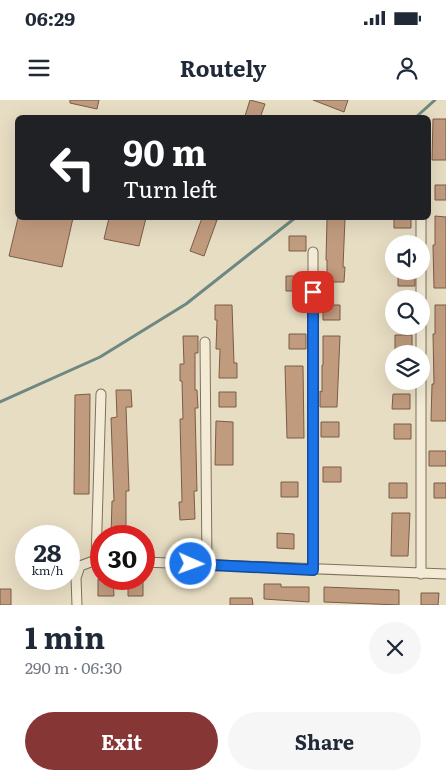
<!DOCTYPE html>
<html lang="en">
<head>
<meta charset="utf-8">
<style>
	body { margin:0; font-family:Literata,serif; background:#f6f6f7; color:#1f2937; height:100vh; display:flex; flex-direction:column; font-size:19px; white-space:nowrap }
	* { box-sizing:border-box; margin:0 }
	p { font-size:16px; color:#747a83 }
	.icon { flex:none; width:28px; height:28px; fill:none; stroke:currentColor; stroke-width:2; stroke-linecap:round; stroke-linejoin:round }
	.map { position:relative; height:505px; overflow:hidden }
	.panel { display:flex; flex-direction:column; background:#fff; flex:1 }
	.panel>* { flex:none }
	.hud { position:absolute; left:15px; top:15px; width:416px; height:105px; border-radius:8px; box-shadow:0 5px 20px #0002; background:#202124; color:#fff; overflow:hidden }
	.fabs { position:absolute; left:385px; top:135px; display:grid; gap:10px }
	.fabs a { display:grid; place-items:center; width:45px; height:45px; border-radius:50%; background:#fff; box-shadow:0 5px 20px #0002; font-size:25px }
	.speed { position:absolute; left:15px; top:425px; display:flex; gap:10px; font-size:25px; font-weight:700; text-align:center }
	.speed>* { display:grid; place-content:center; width:65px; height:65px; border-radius:50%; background:#fff; box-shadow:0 5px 20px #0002; line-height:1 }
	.speed small { font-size:12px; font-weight:400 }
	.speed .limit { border:8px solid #d22; background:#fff; color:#111 }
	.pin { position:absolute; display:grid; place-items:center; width:42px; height:42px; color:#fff; margin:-21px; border-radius:10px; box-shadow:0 2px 8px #0006 }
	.me { position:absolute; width:55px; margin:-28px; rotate:92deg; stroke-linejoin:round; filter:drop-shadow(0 0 4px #0008) }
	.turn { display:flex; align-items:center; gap:18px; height:105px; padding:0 25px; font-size:22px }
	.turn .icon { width:65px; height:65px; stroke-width:2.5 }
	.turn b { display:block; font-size:35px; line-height:42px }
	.round { display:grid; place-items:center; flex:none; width:52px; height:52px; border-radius:26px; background:#f6f6f7 }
	.overview { display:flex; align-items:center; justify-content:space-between; height:85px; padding:0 25px }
	h1 { font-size:30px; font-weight:700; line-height:38px }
	.action { display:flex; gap:10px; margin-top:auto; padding:10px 25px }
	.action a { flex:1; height:58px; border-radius:30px; background:#863635; color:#fff; font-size:20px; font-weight:700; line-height:58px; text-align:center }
	.action a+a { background:#f6f6f7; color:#1f2937 }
	.status { display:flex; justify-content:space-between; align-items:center; height:35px; padding:0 25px; background:#fff; direction:ltr }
	.status svg { height:14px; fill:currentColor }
	header { display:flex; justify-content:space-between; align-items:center; height:65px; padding:0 25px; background:#fff; font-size:22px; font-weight:700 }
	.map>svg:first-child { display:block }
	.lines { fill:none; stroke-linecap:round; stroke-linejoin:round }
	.stream { stroke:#6d8882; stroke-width:3 }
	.building { fill:#c19b7e; stroke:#7b5c46 }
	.minor-casing { stroke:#7f705c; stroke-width:11 }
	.minor { stroke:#f3ebd5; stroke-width:9 }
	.route-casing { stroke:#114b97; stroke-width:12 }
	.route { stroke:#1a73e8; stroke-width:9 }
</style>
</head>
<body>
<div class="status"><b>06:29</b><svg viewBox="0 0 49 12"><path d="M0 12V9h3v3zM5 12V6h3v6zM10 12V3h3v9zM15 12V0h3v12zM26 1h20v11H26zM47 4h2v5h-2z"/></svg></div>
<header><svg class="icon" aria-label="menu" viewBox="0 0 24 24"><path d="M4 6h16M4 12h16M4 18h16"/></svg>Routely<svg class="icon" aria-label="person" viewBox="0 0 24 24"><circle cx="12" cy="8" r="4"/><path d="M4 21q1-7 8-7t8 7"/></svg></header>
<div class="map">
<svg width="446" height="505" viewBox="0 0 446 505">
	<rect width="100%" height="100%" fill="#e7ddc3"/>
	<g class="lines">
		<path class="stream" d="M415,18L435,0
			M0,302L100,257L186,204L295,118"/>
	</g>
	<path class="building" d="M70,0H99L97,9L70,3Z
		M250,0L265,4L260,18L245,16Z
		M313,0H348L344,12Z
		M433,19H446V60H432Z
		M435,85H446V100H435Z
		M435,116L446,117V188H434L433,145H435Z
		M18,118H73L62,167L9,156Z
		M109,118H146L139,146L104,139Z
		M202,118L217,120L204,156L190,151Z
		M394,118H411V128H394Z
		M327,119H345L343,167H345L344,182H327V160H326Z
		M289,136H306V151H289Z
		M398,171H415V186H398Z
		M286,176H303V191H286Z
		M215,205H232L234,263H237V278H219L220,249H216L217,220H215Z
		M323,205H340V220H323Z
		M435,205H446V321H431L432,284H434L433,234H435Z
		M289,234H306V249H289Z
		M395,235H412V250H395Z
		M183,236H198V253H195V290H197L198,308H195L197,391H194L195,419L180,420L179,402H182L180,319H183L182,281H180V264H184Z
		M323,236H340L337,307H320V291L322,292V265H323Z
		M285,266H303L304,338H287Z
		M116,290H131L132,307H126L129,391H126V436H111L112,401H114L111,318L117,317Z
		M219,292H236V307H219Z
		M90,294L89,394H74L75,295Z
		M393,294H410V309H392Z
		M216,321L233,322V365H215Z
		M321,322H339V337H321Z
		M394,324H411V339H394Z
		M429,351H446V366H429Z
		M323,367H341V382H323Z
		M281,382H298V397H281Z
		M389,383H407V398H389Z
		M434,383H446V398H434Z
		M392,413H410L408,456H391Z
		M277,433L294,434V449L277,448Z
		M98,479H113L114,496H98Z
		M128,479H143V496H128Z
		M264,484H281V487H309V502L264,499Z
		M324,487L399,490V505L324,502Z
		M0,489H11V505H0Z
		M421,493H439L438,505H421Z
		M230,498H252L253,505H230Z"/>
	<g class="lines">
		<defs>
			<path id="minor" d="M421,144V118
				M313,152V470
				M421,199V171
				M205,242L207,465
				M421,254V226
				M96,460L101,294
				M144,462L446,474
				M421,474V281
				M77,505L76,478L80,466L96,460L101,461"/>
		</defs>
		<use href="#minor" class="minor-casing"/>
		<use href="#minor" class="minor"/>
	</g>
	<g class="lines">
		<defs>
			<path id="route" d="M191,464L313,470V192"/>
		</defs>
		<use href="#route" class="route-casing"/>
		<use href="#route" class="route"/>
	</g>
</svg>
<div class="fabs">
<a><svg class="icon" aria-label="sound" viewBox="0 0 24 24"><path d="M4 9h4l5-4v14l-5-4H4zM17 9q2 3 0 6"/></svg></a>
<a><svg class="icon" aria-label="search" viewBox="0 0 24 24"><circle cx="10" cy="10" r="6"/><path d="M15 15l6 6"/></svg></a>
<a><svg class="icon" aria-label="layers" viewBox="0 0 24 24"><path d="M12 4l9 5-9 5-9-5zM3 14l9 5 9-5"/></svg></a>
</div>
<div class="speed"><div>28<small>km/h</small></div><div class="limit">30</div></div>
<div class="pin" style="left:313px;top:192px;background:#d93025"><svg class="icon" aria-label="arrive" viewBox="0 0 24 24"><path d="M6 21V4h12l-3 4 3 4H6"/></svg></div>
<svg class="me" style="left:191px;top:464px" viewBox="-20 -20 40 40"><circle r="17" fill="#1a73e8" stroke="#fff" stroke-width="3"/><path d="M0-11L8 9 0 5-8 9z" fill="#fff"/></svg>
<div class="hud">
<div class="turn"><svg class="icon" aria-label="left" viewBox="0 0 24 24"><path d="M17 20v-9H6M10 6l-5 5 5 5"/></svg><div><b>90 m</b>Turn left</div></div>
</div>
</div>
<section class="panel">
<div class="overview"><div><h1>1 min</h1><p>290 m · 06:30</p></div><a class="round"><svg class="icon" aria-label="close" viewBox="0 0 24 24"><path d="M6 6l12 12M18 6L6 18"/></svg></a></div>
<div class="action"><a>Exit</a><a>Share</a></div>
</section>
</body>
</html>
